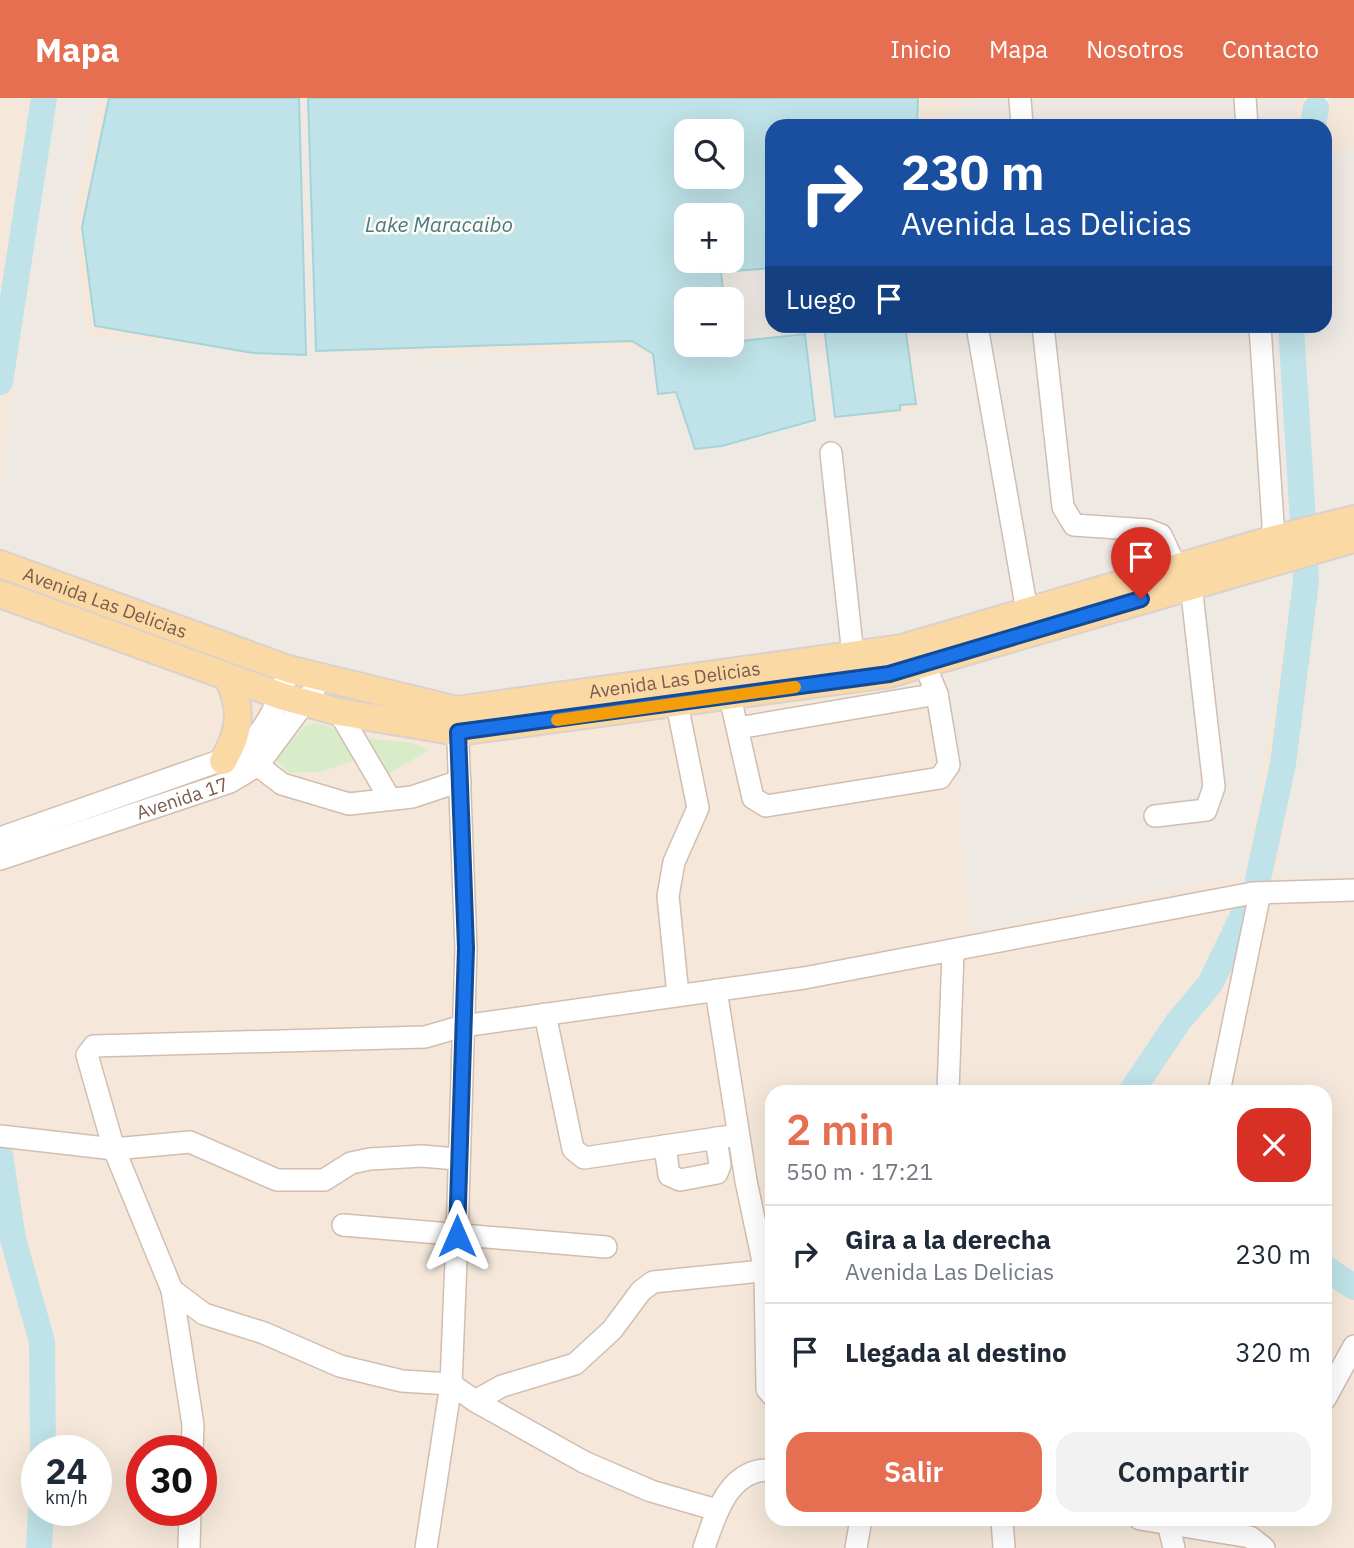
<!DOCTYPE html>
<html lang="es">
<head>
<meta charset="utf-8">
<style>
	body { margin:0; font-family:"IBM Plex Sans",sans-serif; background:#f2f2f3; color:#1f2937; height:100vh; display:flex; flex-direction:column; font-size:26px; white-space:nowrap }
	* { box-sizing:border-box; margin:0 }
	p { font-size:23px; color:#747a83 }
	.icon { flex:none; width:38px; height:38px; fill:none; stroke:currentColor; stroke-width:2; stroke-linecap:round; stroke-linejoin:round }
	.map { position:relative; flex:1; overflow:hidden }
	.details { position:absolute; left:765px; top:987px; width:567px; height:441px; display:flex; flex-direction:column; background:#fff; border-radius:21px; box-shadow:0 7px 28px #0002 }
	.details>* { flex:none }
	.top-card { position:absolute; left:765px; top:21px; width:567px; height:214px; border-radius:21px; box-shadow:0 7px 28px #0002; background:#1a4fa0; color:#fff; overflow:hidden }
	.fabs { position:absolute; left:674px; top:21px; display:grid; gap:14px }
	.fabs a { display:grid; place-items:center; width:70px; height:70px; border-radius:14px; background:#fff; box-shadow:0 7px 28px #0002; font-size:35px }
	.speed { position:absolute; left:21px; top:1337px; display:flex; gap:14px; font-size:35px; font-weight:700; text-align:center }
	.speed>* { display:grid; place-content:center; width:91px; height:91px; border-radius:50%; background:#fff; box-shadow:0 7px 28px #0002; line-height:1 }
	.speed small { font-size:18px; font-weight:400 }
	.speed .limit { border:10px solid #d22; background:#fff; color:#111 }
	.pin { position:absolute; display:grid; place-items:center; width:60px; height:60px; color:#fff; margin:-72px -30px; border-radius:50% 50% 50% 0; rotate:-45deg; box-shadow:0 0 7px #0007 }
	.pin .icon { rotate:45deg }
	.me { position:absolute; width:77px; margin:-38px; rotate:0deg; stroke-linejoin:round; filter:drop-shadow(0 0 5px #0008) }
	.turn { display:flex; align-items:center; gap:24px; height:147px; padding:0 21px; font-size:32px }
	.turn .icon { width:91px; height:91px; stroke-width:2.5 }
	.turn b { display:block; font-size:49px; line-height:60px }
	.then { display:flex; align-items:center; height:66px; padding:0 21px; background:#0003; gap:14px; font-size:26px }
	.round { display:grid; place-items:center; flex:none; width:74px; height:74px; border-radius:21px; background:#f2f2f3 }
	.summary { display:flex; align-items:center; justify-content:space-between; height:119px; padding:0 21px }
	h1 { font-size:42px; font-weight:600; line-height:52px; color:#e76f51 }
	.action { display:flex; gap:14px; margin-top:auto; padding:14px 21px }
	.action a { flex:1; height:80px; border-radius:21px; background:#e76f51; color:#fff; font-size:28px; font-weight:600; line-height:80px; text-align:center }
	.action a+a { background:#f2f2f3; color:#1f2937 }
	ul { padding:0; list-style:none }
	li { display:flex; align-items:center; gap:21px; height:98px; padding:0 21px; border-top:2px solid #e0e1e3 }
	li div { flex:1 }
	li b { display:block; font-size:26px }
	li em { font-style:normal }
	header { display:flex; align-items:center; gap:42px; box-sizing:border-box; height:98px; padding:0 35px; background:#e76f51; color:#fff }
	header strong { font-size:33px }
	nav { display:flex; gap:38px; margin-inline-start:auto; font-size:24px }
	.map>svg:first-child { display:block }
	.residential { fill:#f5e8da; fill-rule:evenodd }
	.industrial { fill:#efe9e4 }
	.green { fill:#d8ecc9 }
	.water { fill:#bfe3e8; stroke:#a5d3da; stroke-width:2; fill-rule:evenodd }
	.lines { fill:none; stroke-linecap:round; stroke-linejoin:round }
	.river { stroke:#bfe3e8; stroke-width:26 }
	.minor-casing { stroke:#d1beb0; stroke-width:24 }
	.major-casing { stroke:#dad1cd; stroke-width:30 }
	.minor { stroke:#fff; stroke-width:21 }
	.major { stroke:#fbd9a5; stroke-width:26 }
	.route-casing { stroke:#114b97; stroke-width:18 }
	.route { stroke:#1a73e8; stroke-width:12 }
	.slow { stroke:#f59e0b; stroke-width:12 }
	.labels { text-anchor:middle; dominant-baseline:central; stroke-width:5; stroke-linejoin:round; paint-order:stroke }
	.street-label { font-size:19px; fill:#7a5c4d; stroke:#fffaf3 }
	.water-label { font-size:21px; font-style:italic; fill:#437c86; stroke:#fffaf3 }
</style>
</head>
<body>
<header>
<strong>Mapa</strong>
<nav><a>Inicio</a><a>Mapa</a><a>Nosotros</a><a>Contacto</a></nav>
</header>
<div class="map">
<svg width="1354" height="1450" viewBox="0 0 1354 1450">
	<rect width="100%" height="100%" fill="#fdf6ec"/>
	<path class="residential" d="M0,0H109L82,128L305,256L299,0H308L316,253L632,243L653,256L658,296L805,236L732,244V201H724L772,170V228H824L835,319L900,312L899,307L916,306L905,228H1325V28H917L918,0H1305L1303,13L1316,10L1331,0H1354V1450H0ZM772,994H1325V1421H772ZM37,1353H96V1412H37ZM142,1353H201V1412H142Z"/>
	<path class="industrial" d="M57,0H98L73,124L87,238L305,256L299,0H308L316,253L448,257L629,251L653,256L658,296L677,299L695,351L805,236L732,244V201H724L721,174L772,170V228H824L835,319H897L918,312L910,228H1279L1295,422L1182,452L922,534L465,601L303,564L0,453V392L39,105Z
		M978,0H1297L1293,28H928Z
		M1354,50V413L1312,423L1300,228H1325V54Z
		M1354,457V776L1278,779L1318,467Z
		M1295,473L1244,777L971,834L946,575Z"/>
	<path class="green" d="M315,625L332,629L361,660L321,674L290,675L274,661L305,628Z
		M362,640L413,645L429,652L387,677Z"/>
	<path class="water" d="M109,0H299L306,257L253,255L95,228L82,129Z
		M308,0H918L917,28H772V170L721,174L724,201H686V247H732V244L805,236L815,322L722,348L695,351L676,294L658,296L653,256L632,243L316,253ZM732,33V79H686V33ZM732,117V163H686V117Z
		M824,228H905L916,306L900,307V312L835,319Z"/>
	<g class="lines">
		<path class="river" d="M1313,28L1316,10
			M1291,228L1303,424
			M0,284L44,0
			M1258,781L1283,666L1306,483L1305,466
			M1131,994L1178,924L1210,886L1251,801
			M0,1057L13,1141L42,1244L43,1353
			M1325,1170L1354,1189
			M39,1450L41,1412"/>
		<defs>
			<g id="minor">
				<path d="M1245,0L1247,28"/>
				<path d="M1020,1L1022,28"/>
				<path d="M977,228L1027,513"/>
				<path d="M1043,228L1063,409L1074,427L1148,432L1161,437L1176,469L1191,487L1214,689L1206,712L1155,718"/>
				<path d="M1260,228L1274,441"/>
				<path d="M831,355L853,557"/>
				<path d="M730,599L753,700L766,708L940,680L949,667L937,596L924,565"/>
				<path d="M677,606L698,710L674,764L668,798L678,897"/>
				<path d="M339,614L390,701"/>
				<path d="M738,630L937,596"/>
				<path d="M247,659L282,686L349,706L412,699L460,683"/>
				<path d="M0,740L242,655C266,630 280,605 288,571"/>
				<path id="s1" d="M0,761L230,684L258,667L314,592"/>
				<path d="M716,892L746,1083L765,1173L767,1291L772,1297"/>
				<path d="M545,916L573,1051L584,1060L738,1037"/>
				<path d="M948,994L953,854"/>
				<path d="M1219,994L1260,795"/>
				<path d="M0,1038L114,1051L190,1044L277,1082H324L351,1065L370,1061L422,1058L457,1061"/>
				<path d="M665,1048L669,1077L680,1082L717,1075L720,1067L716,1040"/>
				<path d="M343,1127L606,1149"/>
				<path d="M172,1192L204,1216L264,1235L340,1268L402,1283L451,1286L475,1303L584,1364L651,1393L717,1412"/>
				<path d="M1325,1301L1354,1248"/>
				<path d="M475,1303L502,1288L575,1266L612,1232L641,1193L653,1184L772,1172"/>
				<path d="M192,1353L193,1327L172,1192L114,1051L87,957L94,948L425,939L463,928L804,880L1253,795L1354,792"/>
				<path d="M1002,1421L1004,1450"/>
				<path d="M1140,1421L1250,1439L1264,1450"/>
				<path d="M1168,1425L1174,1450"/>
				<path d="M189,1450L190,1412"/>
				<path d="M426,1450L451,1286L457,1138L466,851L457,618"/>
				<path d="M704,1450C715,1417 729,1369 772,1372"/>
				<path d="M856,1450L861,1421"/>
			</g>
			<g id="major">
				<path id="s2" d="M0,466L288,571L457,612L902,550L1274,441L1354,421"/>
				<path d="M0,496L281,598L339,614L458,634L889,576L1354,441"/>
				<path d="M223,663C240,634 243,613 229,582"/>
			</g>
		</defs>
		<use href="#minor" class="minor-casing"/>
		<use href="#major" class="major-casing"/>
		<use href="#minor" class="minor"/>
		<use href="#major" class="major"/>
	</g>
	<g class="lines">
		<defs>
			<path id="route" d="M457,1138L466,850L458,634L889,576L1141,501"/>
		</defs>
		<use href="#route" class="route-casing"/>
		<use href="#route" class="route"/>
		<path class="slow" d="M557,622L795,589"/>
	</g>
	<g class="labels">
		<g class="street-label">
			<text stroke="none"><textPath href="#s2" startOffset="112">Avenida Las Delicias</textPath></text>
			<text stroke="none"><textPath href="#s2" startOffset="700">Avenida Las Delicias</textPath></text>
			<text stroke="none"><textPath href="#s1" startOffset="192">Avenida 17</textPath></text>
		</g>
		<g class="water-label">
			<text x="439" y="126">Lake Maracaibo</text>
		</g>
	</g>
</svg>
<div class="fabs">
<a><svg class="icon" aria-label="search" viewBox="0 0 24 24"><circle cx="10" cy="10" r="6"/><path d="M15 15l6 6"/></svg></a>
<a>+</a>
<a>−</a>
</div>
<div class="speed"><div>24<small>km/h</small></div><div class="limit">30</div></div>
<div class="pin" style="left:1141px;top:501px;background:#d93025"><svg class="icon" aria-label="arrive" viewBox="0 0 24 24"><path d="M6 21V4h12l-3 4 3 4H6"/></svg></div>
<svg class="me" style="left:457px;top:1138px" viewBox="-20 -20 40 40"><path d="M0-17L14 15 0 8-14 15z" fill="#1a73e8" stroke="#fff" stroke-width="4"/></svg>
<div class="top-card">
<div class="turn"><svg class="icon" aria-label="right" viewBox="0 0 24 24"><path d="M7 20v-9h11M14 6l5 5-5 5"/></svg><div><b>230 m</b>Avenida Las Delicias</div></div>
<div class="then">Luego<svg class="icon" aria-label="arrive" viewBox="0 0 24 24"><path d="M6 21V4h12l-3 4 3 4H6"/></svg></div>
</div>
<section class="details">
<div class="summary"><div><h1>2 min</h1><p>550 m · 17:21</p></div><a class="round" style="background:#d93025;color:#fff"><svg class="icon" aria-label="close" viewBox="0 0 24 24"><path d="M6 6l12 12M18 6L6 18"/></svg></a></div>
<ul>
<li><svg class="icon" aria-label="right" viewBox="0 0 24 24"><path d="M7 20v-9h11M14 6l5 5-5 5"/></svg><div><b>Gira a la derecha</b><p>Avenida Las Delicias</p></div><em>230 m</em></li>
<li><svg class="icon" aria-label="arrive" viewBox="0 0 24 24"><path d="M6 21V4h12l-3 4 3 4H6"/></svg><div><b>Llegada al destino</b></div><em>320 m</em></li>
</ul>
<div class="action"><a>Salir</a><a>Compartir</a></div>
</section>
</div>
</body>
</html>
